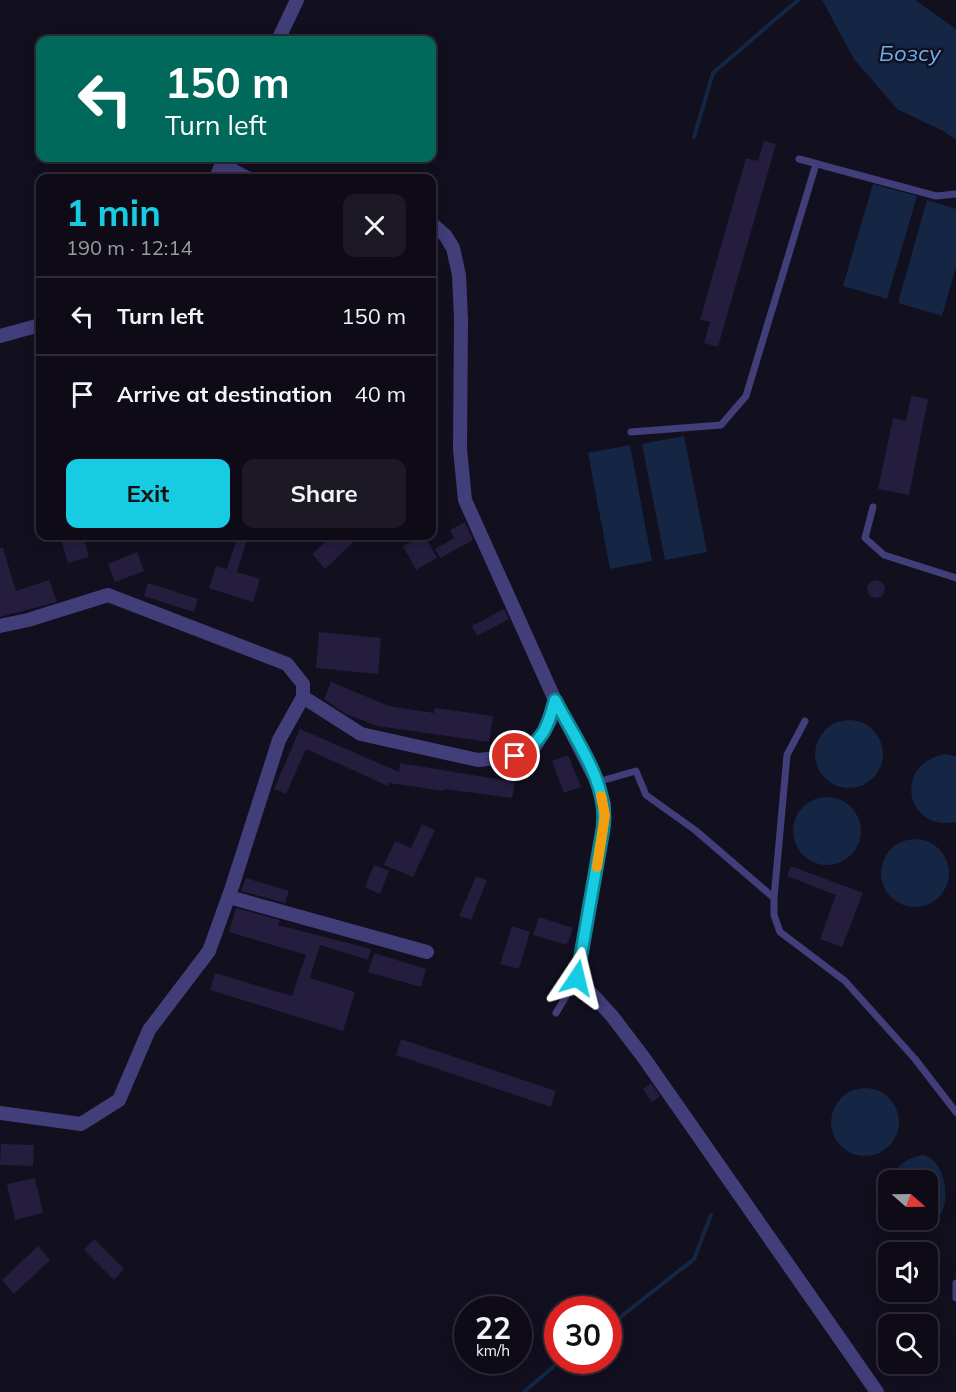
<!DOCTYPE html>
<html lang="en">
<head>
<meta charset="utf-8">
<style>
	body { margin:0; font-family:Mulish,sans-serif; background:#1c1924; color:#f1f3f6; height:100vh; display:flex; flex-direction:column; font-size:22px; white-space:nowrap }
	* { box-sizing:border-box; margin:0 }
	p { font-size:20px; color:#9b9ba1 }
	.icon { flex:none; width:33px; height:33px; fill:none; stroke:currentColor; stroke-width:2; stroke-linecap:round; stroke-linejoin:round }
	.map { position:relative; flex:1; overflow:hidden }
	.drawer { position:absolute; left:36px; top:174px; width:400px; height:366px; display:flex; flex-direction:column; background:#0e0b17; border-radius:12px; box-shadow:0 3px 15px #0003,0 0 0 2px #2e2b36 }
	.drawer>* { flex:none }
	.guide { position:absolute; left:36px; top:36px; width:400px; height:126px; border-radius:12px; box-shadow:0 3px 15px #0003,0 0 0 2px #2e2b36; background:#00695c; color:#fff; overflow:hidden }
	.needle { width:39px; rotate:110deg }
	.tools { position:absolute; left:878px; top:1170px; display:grid; gap:12px }
	.tools a { display:grid; place-items:center; width:60px; height:60px; border-radius:12px; background:#0e0b17; box-shadow:0 3px 15px #0003,0 0 0 2px #2e2b36; font-size:30px }
	.speed { position:absolute; left:454px; top:1296px; display:flex; gap:12px; font-size:30px; font-weight:700; text-align:center }
	.speed>* { display:grid; place-content:center; width:78px; height:78px; border-radius:50%; background:#0e0b17; box-shadow:0 3px 15px #0003,0 0 0 2px #2e2b36; line-height:1 }
	.speed small { font-size:15px; font-weight:400 }
	.speed .limit { border:9px solid #d22; background:#fff; color:#111 }
	.pin { position:absolute; display:grid; place-items:center; width:51px; height:51px; color:#fff; margin:-26px; border:3px solid #fff; border-radius:50%; box-shadow:0 2px 6px #0007 }
	.me { position:absolute; width:66px; margin:-33px; rotate:10deg; stroke-linejoin:round; filter:drop-shadow(0 0 4px #0008) }
	.turn { display:flex; align-items:center; gap:21px; height:126px; padding:0 30px; font-size:27px }
	.turn .icon { width:78px; height:78px; stroke-width:2.5 }
	.turn b { display:block; font-size:42px; line-height:51px }
	.round { display:grid; place-items:center; flex:none; width:63px; height:63px; border-radius:12px; background:#1c1924 }
	.summary { display:flex; align-items:center; justify-content:space-between; height:102px; padding:0 30px }
	h1 { font-size:36px; font-weight:700; line-height:45px; color:#16cbe2 }
	.cta { display:flex; gap:12px; margin-top:auto; padding:12px 30px }
	.cta a { flex:1; height:69px; border-radius:12px; background:#16cbe2; color:#111; font-size:24px; font-weight:700; line-height:69px; text-align:center }
	.cta a+a { background:#1c1924; color:#f1f3f6 }
	ul { padding:0; list-style:none }
	li { display:flex; align-items:center; gap:18px; height:78px; padding:0 30px; border-top:2px solid #2e2b36 }
	li div { flex:1 }
	li b { display:block; font-size:22px }
	li em { font-style:normal }
	.map>svg:first-child { display:block }
	.water { fill:#142644 }
	.lines { fill:none; stroke-linecap:round; stroke-linejoin:round }
	.stream { stroke:#142644; stroke-width:4 }
	.building { fill:#241d3e }
	.lane { stroke:#413e7a; stroke-width:7 }
	.street { stroke:#413e7a; stroke-width:14 }
	.route-casing { stroke:#0e8493; stroke-width:15 }
	.route { stroke:#16cbe2; stroke-width:10 }
	.slow { stroke:#f59e0b; stroke-width:10 }
	.labels { text-anchor:middle; dominant-baseline:central; stroke-width:5; stroke-linejoin:round; paint-order:stroke }
	.water-label { font-size:22px; font-style:italic; fill:#6ab0f0; stroke:#120f1f }
</style>
</head>
<body>
<div class="map">
<svg width="956" height="1392" viewBox="0 0 956 1392">
	<rect width="100%" height="100%" fill="#120f1f"/>
	<path class="water" d="M822,0H915L956,29V140L943,131L897,109L854,59Z
		M873,184L917,196L887,299L843,286Z
		M927,200L956,209V267L942,316L898,303Z
		M684,436L707,552L665,560L642,444Z
		M630,445L652,561L610,569L588,453Z
		M815 754a34 34 0 1 1 68 0a34 34 0 1 1-68 0Z
		M944,754L956,756V822C905,832 893,765 944,754Z
		M793 831a34 34 0 1 1 68 0a34 34 0 1 1-68 0Z
		M881 873a34 34 0 1 1 68 0a34 34 0 1 1-68 0Z
		M831 1122a34 34 0 1 1 68 0a34 34 0 1 1-68 0Z
		M923,1155C956,1162 954,1245 908,1220H927V1180H891C896,1165 907,1158 923,1155Z"/>
	<g class="lines">
		<path class="stream" d="M694,137L713,73L798,0
			M609,1326L694,1259L711,1215
			M524,1392L561,1360"/>
	</g>
	<path class="building" d="M764,141L776,144L718,347L704,343L710,322L700,320L746,158L758,161Z
		M911,396L928,399L909,495L878,489L893,418L906,421Z
		M465,522L473,540L440,558L435,549L454,538L450,530Z
		M60,536H83L89,557L68,563Z
		M238,536H248L237,572L260,579L253,602L209,588L216,566L227,569Z
		M332,536H360L325,569L312,554Z
		M422,536H425L437,558L416,570L403,546Z
		M0,548H3L16,591L49,580L57,602L0,617Z
		M137,552L144,571L115,582L108,564Z
		M867 589a9 9 0 1 1 18 0a9 9 0 1 1-18 0Z
		M148,583L198,599L194,612L144,596Z
		M504,609L509,619L477,636L472,626Z
		M319,632L381,638L378,674L316,668Z
		M331,682L389,706L434,713L435,708L493,716L489,742L377,726L344,713L324,699Z
		M300,729L399,772L400,763L515,782L512,798L444,789V791L389,783L388,786L306,749L286,794L274,789Z
		M568,755L581,787L564,793L552,761Z
		M422,824L435,830L413,877L384,865L395,841L411,848Z
		M374,865L389,871L380,894L365,887Z
		M791,866L863,893L842,947L820,939L836,895L787,876Z
		M476,876L487,880L471,920L459,916Z
		M246,878L289,891L285,903L241,891Z
		M236,908L280,920L278,925L371,949L368,960L320,945L310,978L355,992L343,1031L210,990L215,973L292,996L299,975L306,955L229,932Z
		M539,917L573,928L567,945L533,935Z
		M512,926L530,932L519,969L500,964Z
		M374,953L426,969L421,987L368,972Z
		M401,1039L556,1091L551,1107L396,1055Z
		M651,1083L660,1096L652,1102L643,1089Z
		M1,1144L34,1145L33,1166L0,1165Z
		M35,1178L43,1213L15,1220L7,1184Z
		M94,1239L124,1269L114,1280L84,1250Z
		M38,1246L50,1260L14,1294L2,1280Z"/>
	<g class="lines">
		<path class="lane" d="M799,159L936,196L956,194
			M631,432L721,425L746,396L816,164
			M873,507L865,538L884,555L956,578
			M805,721L787,755L774,898V915L780,932L845,981L915,1059L956,1112
			M597,782L636,771L646,795L695,830L774,898
			M556,1013L577,978
			M956,1283V1298"/>
		<path class="street" d="M278,40L297,0
			M221,164L247,178
			M216,178L224,158
			M432,224L445,235L453,248L459,275L461,319L460,449L465,500L555,700L597,782L604,804L603,829L577,978L612,1016L644,1058L877,1392
			M0,336L40,325
			M0,626L28,620L108,595L287,664L303,684V697L279,740L232,887L209,951L149,1030L119,1100L81,1124L0,1113
			M303,697L361,734L478,760L515,756L536,745L550,721L555,700
			M229,897L427,952"/>
	</g>
	<g class="lines">
		<defs>
			<path id="route" d="M515,756C543,741 547,730 555,700C575,739 610,785 603,829L577,978"/>
		</defs>
		<use href="#route" class="route-casing"/>
		<use href="#route" class="route"/>
		<path class="slow" d="M597,867L605,815L601,796"/>
	</g>
	<g class="labels">
		<g class="water-label">
			<text x="910" y="53">Бозсу</text>
		</g>
	</g>
</svg>
<div class="tools">
<a><svg class="needle" viewBox="-14 -14 28 28"><path d="M0-13l5 13h-10z" fill="#e53935"/><path d="M0 13l5-13h-10z" fill="#9b9ba1"/></svg></a>
<a><svg class="icon" aria-label="sound" viewBox="0 0 24 24"><path d="M4 9h4l5-4v14l-5-4H4zM17 9q2 3 0 6"/></svg></a>
<a><svg class="icon" aria-label="search" viewBox="0 0 24 24"><circle cx="10" cy="10" r="6"/><path d="M15 15l6 6"/></svg></a>
</div>
<div class="speed"><div>22<small>km/h</small></div><div class="limit">30</div></div>
<div class="pin" style="left:515px;top:756px;background:#d93025"><svg class="icon" aria-label="arrive" viewBox="0 0 24 24"><path d="M6 21V4h12l-3 4 3 4H6"/></svg></div>
<svg class="me" style="left:577px;top:978px" viewBox="-20 -20 40 40"><path d="M0-17L14 15 0 8-14 15z" fill="#16cbe2" stroke="#fff" stroke-width="4"/></svg>
<div class="guide">
<div class="turn"><svg class="icon" aria-label="left" viewBox="0 0 24 24"><path d="M17 20v-9H6M10 6l-5 5 5 5"/></svg><div><b>150 m</b>Turn left</div></div>
</div>
<section class="drawer">
<div class="summary"><div><h1>1 min</h1><p>190 m · 12:14</p></div><a class="round"><svg class="icon" aria-label="close" viewBox="0 0 24 24"><path d="M6 6l12 12M18 6L6 18"/></svg></a></div>
<ul>
<li><svg class="icon" aria-label="left" viewBox="0 0 24 24"><path d="M17 20v-9H6M10 6l-5 5 5 5"/></svg><div><b>Turn left</b></div><em>150 m</em></li>
<li><svg class="icon" aria-label="arrive" viewBox="0 0 24 24"><path d="M6 21V4h12l-3 4 3 4H6"/></svg><div><b>Arrive at destination</b></div><em>40 m</em></li>
</ul>
<div class="cta"><a>Exit</a><a>Share</a></div>
</section>
</div>
</body>
</html>
